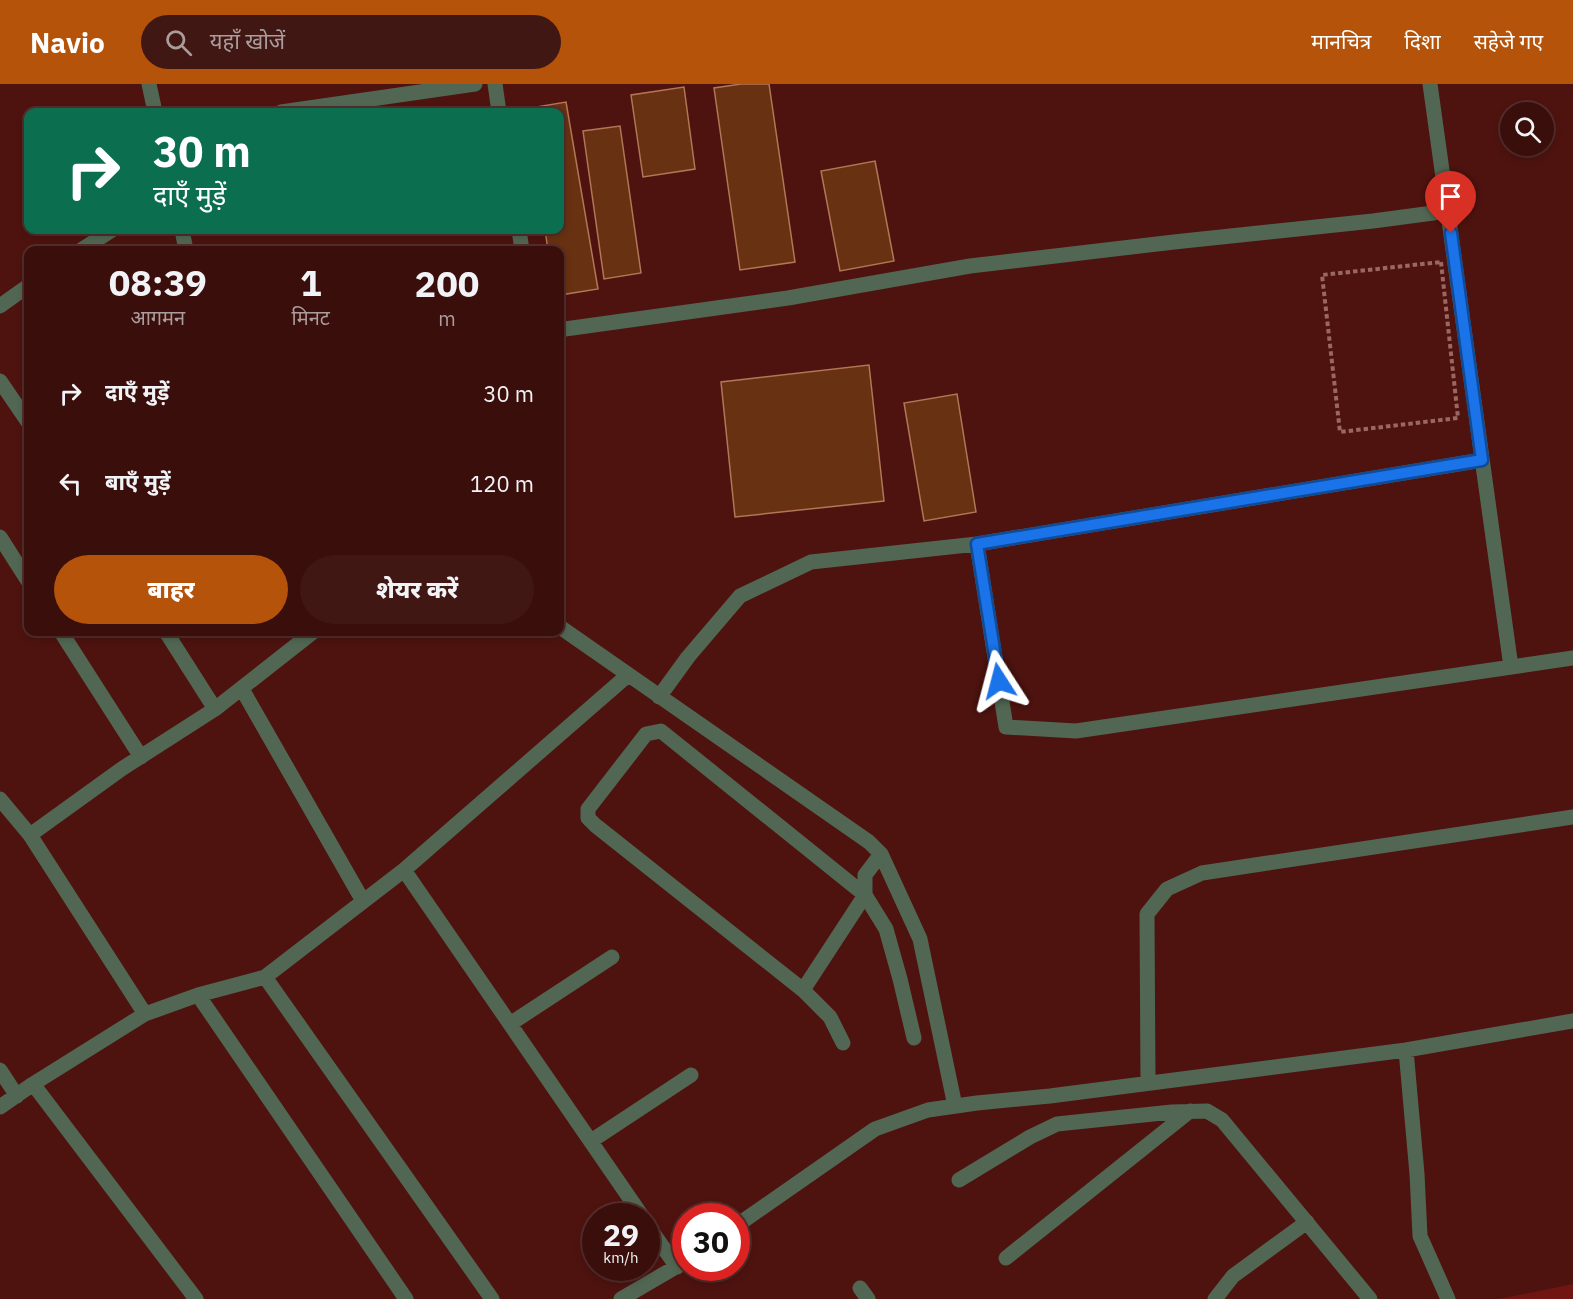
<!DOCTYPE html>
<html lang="hi">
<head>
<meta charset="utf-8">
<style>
	body { margin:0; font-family:"IBM Plex Sans","Noto Sans Devanagari",sans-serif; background:#411714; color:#f1f3f6; height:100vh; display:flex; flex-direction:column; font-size:22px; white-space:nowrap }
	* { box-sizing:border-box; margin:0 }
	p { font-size:20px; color:#ab9c9d }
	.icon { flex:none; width:33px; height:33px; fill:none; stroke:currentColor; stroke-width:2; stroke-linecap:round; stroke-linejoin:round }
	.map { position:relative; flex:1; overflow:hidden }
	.sheet { position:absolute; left:24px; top:162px; width:540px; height:390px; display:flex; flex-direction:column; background:#3a0e0b; border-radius:12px; box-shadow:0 3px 9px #0003,0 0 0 2px #542e2c }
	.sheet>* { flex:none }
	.hud { position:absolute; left:24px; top:24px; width:540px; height:126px; border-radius:12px; box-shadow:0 3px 9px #0003,0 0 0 2px #542e2c; background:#0b6e4f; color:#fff; overflow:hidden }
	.tools { position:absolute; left:1500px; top:18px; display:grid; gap:12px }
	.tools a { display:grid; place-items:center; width:54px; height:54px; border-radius:50%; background:#3a0e0b; box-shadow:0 3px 9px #0003,0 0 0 2px #542e2c; font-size:30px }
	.speed { position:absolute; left:582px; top:1119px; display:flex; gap:12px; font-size:30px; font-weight:700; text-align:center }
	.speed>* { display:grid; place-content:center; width:78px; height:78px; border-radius:50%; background:#3a0e0b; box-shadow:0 3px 9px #0003,0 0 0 2px #542e2c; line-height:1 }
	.speed small { font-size:15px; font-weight:400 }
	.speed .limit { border:9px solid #d22; background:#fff; color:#111 }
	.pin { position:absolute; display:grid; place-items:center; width:51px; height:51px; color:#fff; margin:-62px -26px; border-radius:50% 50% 50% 0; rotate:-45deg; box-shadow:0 0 6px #0007 }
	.pin .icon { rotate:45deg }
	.me { position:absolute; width:66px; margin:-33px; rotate:351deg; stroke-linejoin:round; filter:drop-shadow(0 0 4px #0008) }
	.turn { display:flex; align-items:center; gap:21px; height:126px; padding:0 30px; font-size:27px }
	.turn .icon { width:78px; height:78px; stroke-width:2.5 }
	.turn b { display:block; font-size:42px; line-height:51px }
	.eta { display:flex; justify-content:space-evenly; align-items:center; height:102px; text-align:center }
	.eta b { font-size:36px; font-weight:800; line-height:42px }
	.button { display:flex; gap:12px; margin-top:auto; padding:12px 30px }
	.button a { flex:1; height:69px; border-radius:36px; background:#b45309; color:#fff; font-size:24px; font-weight:800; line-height:69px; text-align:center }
	.button a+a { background:#411714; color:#f1f3f6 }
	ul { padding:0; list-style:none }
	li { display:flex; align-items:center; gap:18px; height:90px; padding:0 30px }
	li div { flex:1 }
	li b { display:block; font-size:22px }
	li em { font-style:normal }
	header { display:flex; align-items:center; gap:36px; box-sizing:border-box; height:84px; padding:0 30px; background:#b45309; color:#fff }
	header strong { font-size:28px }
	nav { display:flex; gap:33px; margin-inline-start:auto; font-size:21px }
	.search { width:420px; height:54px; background:#411714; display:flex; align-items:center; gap:15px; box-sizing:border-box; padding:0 21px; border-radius:33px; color:#ab9c9d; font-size:22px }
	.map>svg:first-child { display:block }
	.green { fill:#701512 }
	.building { fill:#683111; stroke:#b37657; stroke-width:1.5 }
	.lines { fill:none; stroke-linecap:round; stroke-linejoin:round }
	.path { stroke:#9a6763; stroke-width:4; stroke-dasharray:4.5 3; stroke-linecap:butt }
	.street { stroke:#516753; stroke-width:15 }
	.route-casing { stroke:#114b97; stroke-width:15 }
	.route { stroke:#1a73e8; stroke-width:10 }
</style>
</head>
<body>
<header>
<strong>Navio</strong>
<div class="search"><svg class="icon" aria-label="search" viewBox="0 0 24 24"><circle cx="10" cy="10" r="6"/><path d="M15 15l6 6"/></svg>यहाँ खोजें</div>
<nav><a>मानचित्र</a><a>दिशा</a><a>सहेजे गए</a></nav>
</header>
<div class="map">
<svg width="1573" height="1215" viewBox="0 0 1573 1215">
	<rect width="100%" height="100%" fill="#4e130f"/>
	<path class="green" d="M1573,1200V1215H1499Z"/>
	<path class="building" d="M741,0H769L795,178L740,186L714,4Z
		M684,3L695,85L643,93L631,11Z
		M566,18L598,205L560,211V166H548L545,146H560V28H525L524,25Z
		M620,42L641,189L604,195L583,47Z
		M875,77L894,177L840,187L821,87Z
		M869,281L884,417L735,433L721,298Z
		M957,310L976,428L924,437L904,319Z"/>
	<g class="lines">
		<path class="path" d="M1441,178L1458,334L1340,348L1322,191Z"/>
		<path class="street" d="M149,0L155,28
			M495,0L499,28
			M1430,0L1511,583
			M281,28L475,0
			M182,146L186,166
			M519,146L522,166
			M81,166L112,146
			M0,222L28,202
			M560,242L565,245L788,214L970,182L1174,158L1373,137L1448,127
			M0,297L28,338
			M1482,376L977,460L1006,643L1076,647L1573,574
			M0,453L28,497
			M560,543L869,758L881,770L920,855L955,1022
			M61,548L141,673
			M166,548L215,625
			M242,605L363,817
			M659,613L688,573L740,512L811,478L977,460
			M0,715L30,751L145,930
			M30,751L123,684L215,625L313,548
			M404,786L642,1132
			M265,893L492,1215
			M803,906L865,811V791L881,770
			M198,911L406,1215
			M510,940L612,873
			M843,959L830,933L803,906L595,741L588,734V725L646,650L661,647L865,811L886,845L900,895L914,954
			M1406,966L1417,1090L1420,1152L1448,1215
			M0,986L17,1012
			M1148,999L1147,830L1167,805L1202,789L1573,733
			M33,1000L196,1215
			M0,1023L33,1000L145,930L198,911L265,893L404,786L628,591
			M591,1057L691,991
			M959,1096L1030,1053L1057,1040L1172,1028L1207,1027L1222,1036L1370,1215
			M646,1139L677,1183
			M736,1142L875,1045L928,1026L977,1019L1050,1012L1406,966L1573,937
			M1006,1174L1190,1027
			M860,1204L868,1215
			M621,1215L686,1177
			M1215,1215L1233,1192L1307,1138"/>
	</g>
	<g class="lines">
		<defs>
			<path id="route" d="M999,597L977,460L1482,376L1451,149"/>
		</defs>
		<use href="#route" class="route-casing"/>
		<use href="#route" class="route"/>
	</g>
</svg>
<div class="tools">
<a><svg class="icon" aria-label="search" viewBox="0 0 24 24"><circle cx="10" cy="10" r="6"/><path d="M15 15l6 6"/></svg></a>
</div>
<div class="speed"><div>29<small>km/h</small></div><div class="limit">30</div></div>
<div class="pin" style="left:1451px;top:149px;background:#d93025"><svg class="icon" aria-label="arrive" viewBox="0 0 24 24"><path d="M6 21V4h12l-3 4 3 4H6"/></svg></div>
<svg class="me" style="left:999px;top:597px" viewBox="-20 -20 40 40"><path d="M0-17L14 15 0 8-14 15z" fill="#1a73e8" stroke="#fff" stroke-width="4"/></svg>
<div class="hud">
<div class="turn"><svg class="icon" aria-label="right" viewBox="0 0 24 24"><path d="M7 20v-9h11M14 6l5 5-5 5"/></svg><div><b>30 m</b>दाएँ मुड़ें</div></div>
</div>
<section class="sheet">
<div class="eta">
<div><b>08:39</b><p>आगमन</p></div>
<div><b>1</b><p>मिनट</p></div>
<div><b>200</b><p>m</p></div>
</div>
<ul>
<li><svg class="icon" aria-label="right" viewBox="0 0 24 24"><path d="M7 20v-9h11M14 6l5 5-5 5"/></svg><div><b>दाएँ मुड़ें</b></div><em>30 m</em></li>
<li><svg class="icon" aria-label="left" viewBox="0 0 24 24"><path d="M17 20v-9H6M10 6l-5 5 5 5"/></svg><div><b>बाएँ मुड़ें</b></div><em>120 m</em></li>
</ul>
<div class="button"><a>बाहर</a><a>शेयर करें</a></div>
</section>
</div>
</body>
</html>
